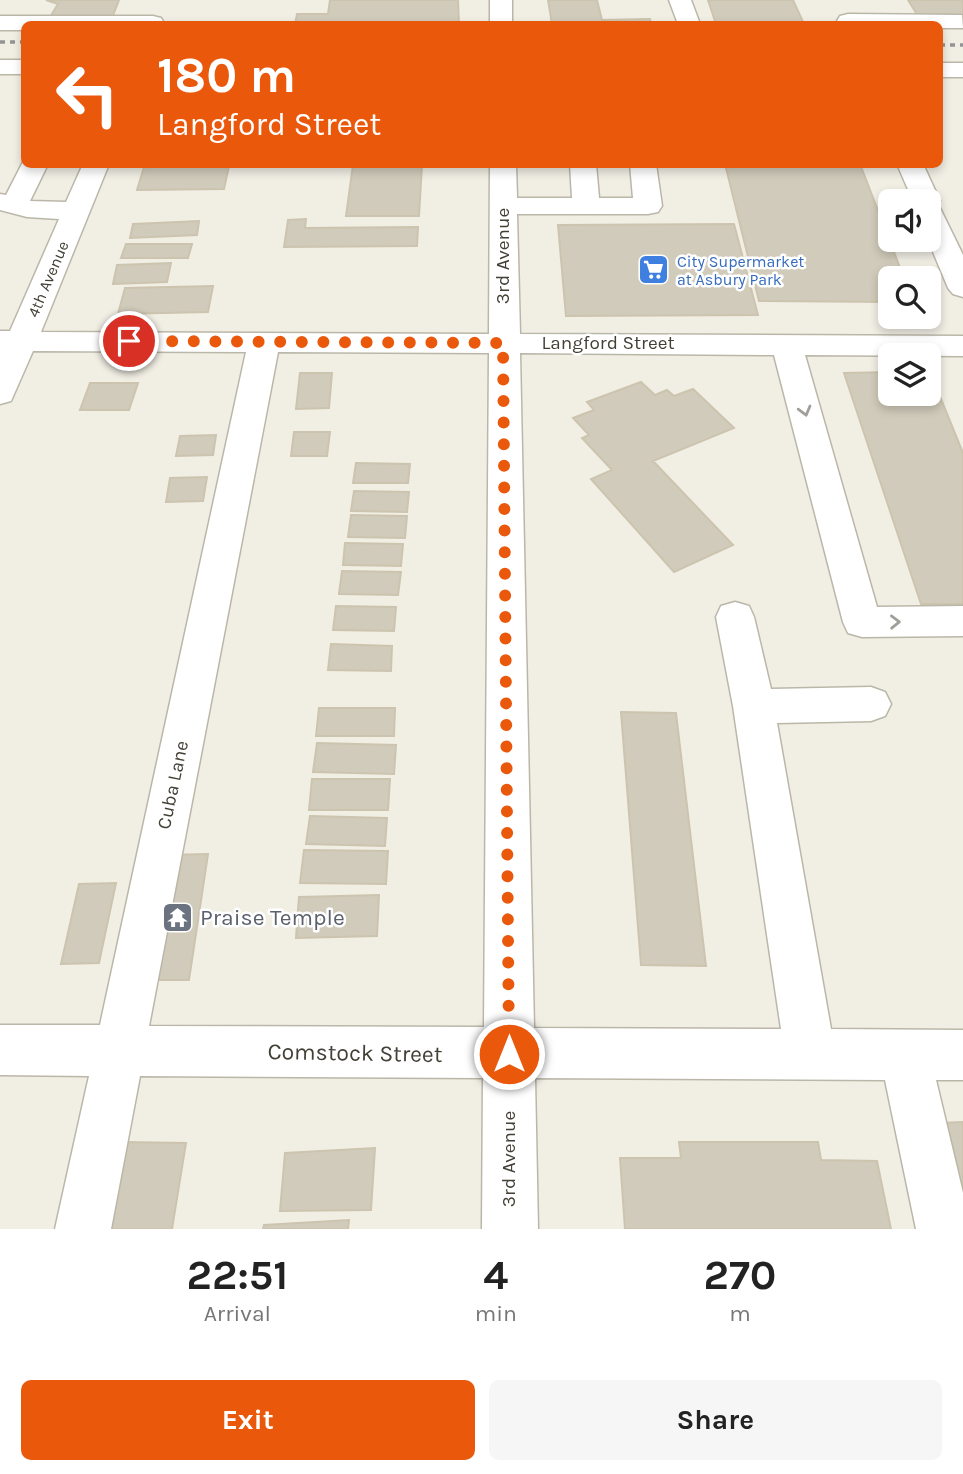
<!DOCTYPE html>
<html lang="en">
<head>
<meta charset="utf-8">
<style>
	body { margin:0; font-family:Karla,sans-serif; background:#f6f6f6; color:#222; height:100vh; display:flex; flex-direction:column; font-size:26px; white-space:nowrap }
	* { box-sizing:border-box; margin:0 }
	p { font-size:23px; color:#767676 }
	.icon { flex:none; width:38px; height:38px; fill:none; stroke:currentColor; stroke-width:2; stroke-linecap:round; stroke-linejoin:round }
	.map { position:relative; height:1229px; overflow:hidden }
	.side { display:flex; flex-direction:column; background:#fff; flex:1 }
	.side>* { flex:none }
	.hud { position:absolute; left:21px; top:21px; width:922px; height:147px; border-radius:10px; box-shadow:0 4px 10px #0003; background:#ea580c; color:#fff; overflow:hidden }
	.buttons { position:absolute; left:878px; top:189px; display:grid; gap:14px }
	.buttons a { display:grid; place-items:center; width:63px; height:63px; border-radius:10px; background:#fff; box-shadow:0 4px 10px #0003; font-size:35px }
	.pin { position:absolute; display:grid; place-items:center; width:60px; height:60px; color:#fff; margin:-30px; border:4px solid #fff; border-radius:50%; box-shadow:0 2px 7px #0007 }
	.me { position:absolute; width:77px; margin:-38px; rotate:0deg; stroke-linejoin:round; filter:drop-shadow(0 0 5px #0008) }
	.turn { display:flex; align-items:center; gap:24px; height:147px; padding:0 21px; font-size:32px }
	.turn .icon { width:91px; height:91px; stroke-width:2.5 }
	.turn b { display:block; font-size:49px; line-height:60px }
	.eta { display:flex; justify-content:space-evenly; align-items:center; height:119px; text-align:center }
	.eta b { font-size:42px; font-weight:700; line-height:49px }
	.cta { display:flex; gap:14px; margin-top:auto; padding:14px 21px }
	.cta a { flex:1; height:80px; border-radius:10px; background:#ea580c; color:#fff; font-size:28px; font-weight:700; line-height:80px; text-align:center }
	.cta a+a { background:#f6f6f6; color:#222 }
	.map>svg:first-child { display:block }
	.building { fill:#d1cbbb; stroke:#ccc4ae; stroke-width:2 }
	.lines { fill:none; stroke-linecap:round; stroke-linejoin:round }
	.minor-casing { stroke:#bbb7a8; stroke-width:3 }
	.minor { fill:#fff; fill-rule:evenodd }
	.rail { stroke:#949494; stroke-width:3.5; stroke-dasharray:5 5; stroke-linecap:butt }
	.oneway { stroke:#a09f9a }
	.route { stroke:#ea580c; stroke-width:12; stroke-dasharray:0 21.6 }
	.labels { text-anchor:middle; dominant-baseline:central; stroke-width:5; stroke-linejoin:round; paint-order:stroke }
	.far-shop-label { font-size:16px; fill:#366cbe; stroke:#fff; text-anchor:start }
	.far-street-label { font-size:16px; fill:#423f35; stroke:#fff }
	.street-label { font-size:19px; fill:#423f35; stroke:#fff }
	.near-worship-label { font-size:23px; fill:#5b616d; stroke:#fff; text-anchor:start }
	.near-street-label { font-size:23px; fill:#423f35; stroke:#fff }
</style>
</head>
<body>
<div class="map">
<svg width="963" height="1229" viewBox="0 0 963 1229">
	<rect width="100%" height="100%" fill="#f1eee4"/>
	<path class="building" d="M46,0H119L112,18L50,17L58,4Z
		M330,0H458L459,24H295L297,14H328Z
		M548,0H597L602,20L650,19L651,24H552Z
		M708,0H793L804,24H716Z
		M908,0H963V21L959,15L918,16Z
		M725,164H860L904,278H891V302L759,301Z
		M353,165H422L419,216H346Z
		M229,166L224,189L137,190L144,167Z
		M306,219L305,228L418,227L417,246L284,247L288,220Z
		M199,221L197,235L130,238L133,224Z
		M734,224L758,315L566,316L558,225Z
		M126,244H192L188,258H121Z
		M171,263L167,282L113,284L117,265Z
		M213,286L208,312L118,314L125,288Z
		M891,372V394H929L930,372L963,453V604H921L844,373Z
		M300,373H332L329,408L296,409Z
		M641,382L655,395L667,390L674,396L693,389L734,428L653,461L733,545L674,572L591,479L612,470L582,438L589,435L573,418L594,410L587,402Z
		M90,383H138L129,410H80Z
		M294,432H330L327,456H291Z
		M216,435L213,455L176,456L180,436Z
		M356,463L410,464L408,483H353Z
		M207,477L203,501L166,502L170,478Z
		M354,491L409,492L407,512L351,511Z
		M351,515L407,516L405,538L348,537Z
		M345,543L403,544L401,566L343,565Z
		M342,571L401,572L398,595L339,594Z
		M336,606L396,607L394,631L333,630Z
		M331,644L392,646L391,671L328,670Z
		M319,708H395L394,736H316Z
		M621,712L676,713L706,966L641,965Z
		M317,743L396,745L394,774L313,772Z
		M312,779H390L388,810H309Z
		M310,816L387,818L385,846L306,844Z
		M304,850L388,851L386,884L300,883Z
		M208,854L189,980H144L167,855Z
		M116,883L99,963L61,964L79,884Z
		M379,895L377,936L296,938L299,897Z
		M963,1122V1199L941,1123Z
		M123,1142L186,1143L172,1229H105Z
		M679,1142H818L821,1160L877,1161L891,1229H625L620,1158H681Z
		M375,1148L371,1210L280,1211L285,1153Z
		M349,1220L348,1229H263L264,1225Z"/>
	<g class="lines">
		<defs>
			<path id="minor" d="M490,0H512V24H490Z
				M669,0H691L700,24H678Z
				M848,14L962,15L963,28H940V24H839L837,21L840,16Z
				M0,16H153L161,18L164,23L24,24V30H0Z
				M0,60H24V74H0Z
				M940,63H963V77H940Z
				M24,160V164H48L30,201L66,202L83,164H109L41,332L489,334L490,164H516L517,198H572L570,164H596L599,198H633L630,164H656L662,206L658,212L648,214H517L520,334L963,336V356L805,355L877,607L963,606V636L862,637L848,633L843,622L774,355L520,353L534,1028L781,1029L733,706L716,617L721,606L735,602L749,606L754,617L771,689L871,687L885,692L891,704L885,716L871,721L777,723L831,1029L963,1030V1080H936L963,1193V1229H916L885,1080L535,1078L538,1229H482L483,1078L140,1076L111,1229H55L89,1076L0,1075V1025H100L246,352L33,351L11,401L0,404V331H10L59,219L27,217L0,210V194L6,195ZM278,352L489,353L484,1027L149,1026Z
				M897,164H923L940,201L938,204L963,255V297L953,294L948,288L928,240L929,201H913Z"/>
		</defs>
		<use href="#minor" class="minor-casing"/>
		<use href="#minor" class="minor"/>
		<path class="rail" d="M0,42H24
			M940,45H963"/>
	</g>
	<defs><path id="oneway-chevron" d="M-2-3.5L2.5 0L-2 3.5" fill="none" stroke-width="1.6" stroke-linecap="round" stroke-linejoin="round" transform="scale(1.75)"/></defs>
	<g class="oneway">
		<use href="#oneway-chevron" transform="translate(805 411) rotate(75)"/>
		<use href="#oneway-chevron" transform="translate(895 622) rotate(-1)"/>
	</g>
	<g class="lines">
		<path class="route" d="M129,341L503,343L509,1054"/>
	</g>
	<defs>
		<symbol id="supermarket-square" viewBox="-11 -11 22 22"><rect x="-9" y="-9" width="18" height="18" rx="4" fill="#3f7fe0" stroke="#fff"/><path d="M-6-5.5h2.5l.6 2H6L4.5 2H-2.5L-4.4-4H-6ZM-1.5 3.2a1.3 1.3 0 1 0 .1 0ZM3 3.2a1.3 1.3 0 1 0 .1 0Z" fill="#fff"/></symbol>
		<symbol id="temple-square" viewBox="-11 -11 22 22"><rect x="-9" y="-9" width="18" height="18" rx="4" fill="#6b7280" stroke="#fff"/><path d="M0-6L5-2H3V0L6.5 2.5H4V6H1.5V3h-3V6H-4V2.5H-6.5L-3 0V-2H-5Z" fill="#fff"/></symbol>
	</defs>
	<g fill-rule="evenodd">
		<use href="#supermarket-square" x="636" y="252" width="35" height="35"/>
		<use href="#temple-square" x="160" y="900" width="35" height="35"/>
	</g>
	<g class="labels">
		<g class="far-shop-label">
			<text x="677" y="261">City Supermarket<tspan x="677" dy="18">at Asbury Park</tspan></text>
		</g>
		<g class="far-street-label">
			<text transform="translate(48 279) rotate(-67)">4th Avenue</text>
		</g>
		<g class="street-label">
			<text transform="translate(503 256) rotate(-90)">3rd Avenue</text>
			<text x="608" y="343">Langford Street</text>
			<text transform="translate(173 785) rotate(-78)">Cuba Lane</text>
			<text transform="translate(509 1159) rotate(-90)">3rd Avenue</text>
		</g>
		<g class="near-worship-label">
			<text x="200" y="917">Praise Temple</text>
		</g>
		<g class="near-street-label">
			<text transform="translate(355 1053) rotate(1)">Comstock Street</text>
		</g>
	</g>
</svg>
<div class="buttons">
<a><svg class="icon" aria-label="sound" viewBox="0 0 24 24"><path d="M4 9h4l5-4v14l-5-4H4zM17 9q2 3 0 6"/></svg></a>
<a><svg class="icon" aria-label="search" viewBox="0 0 24 24"><circle cx="10" cy="10" r="6"/><path d="M15 15l6 6"/></svg></a>
<a><svg class="icon" aria-label="layers" viewBox="0 0 24 24"><path d="M12 4l9 5-9 5-9-5zM3 14l9 5 9-5"/></svg></a>
</div>
<div class="pin" style="left:129px;top:341px;background:#d93025"><svg class="icon" aria-label="arrive" viewBox="0 0 24 24"><path d="M6 21V4h12l-3 4 3 4H6"/></svg></div>
<svg class="me" style="left:509px;top:1054px" viewBox="-20 -20 40 40"><circle r="17" fill="#ea580c" stroke="#fff" stroke-width="3"/><path d="M0-11L8 9 0 5-8 9z" fill="#fff"/></svg>
<div class="hud">
<div class="turn"><svg class="icon" aria-label="left" viewBox="0 0 24 24"><path d="M17 20v-9H6M10 6l-5 5 5 5"/></svg><div><b>180 m</b>Langford Street</div></div>
</div>
</div>
<section class="side">
<div class="eta">
<div><b>22:51</b><p>Arrival</p></div>
<div><b>4</b><p>min</p></div>
<div><b>270</b><p>m</p></div>
</div>
<div class="cta"><a>Exit</a><a>Share</a></div>
</section>
</body>
</html>
